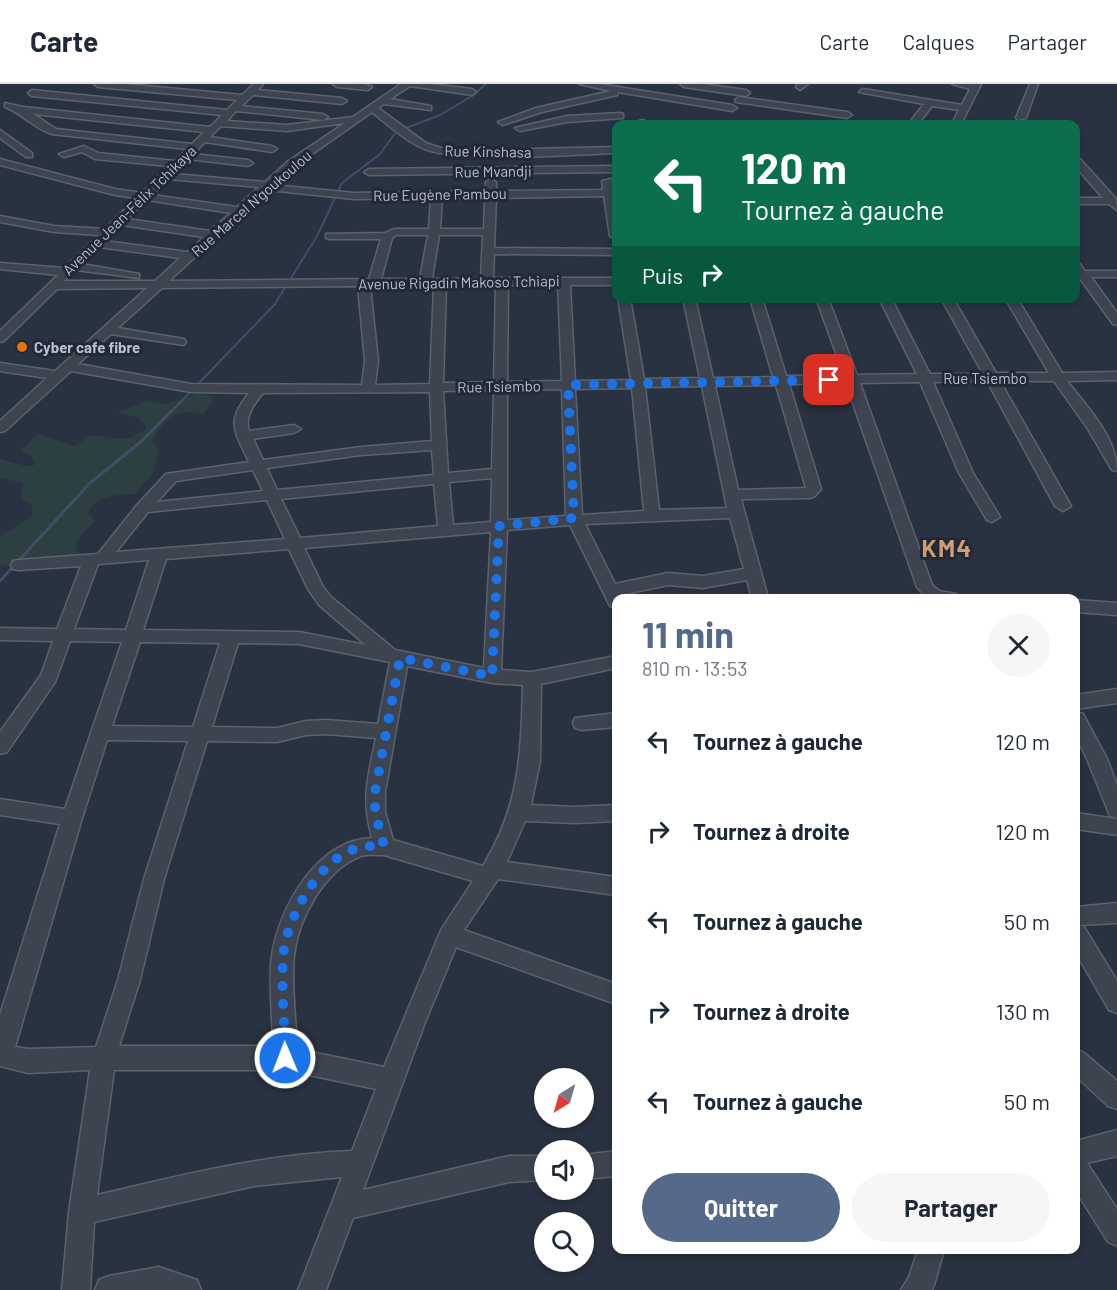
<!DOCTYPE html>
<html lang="fr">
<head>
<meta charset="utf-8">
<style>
	body { margin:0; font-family:Barlow,sans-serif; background:#f6f6f7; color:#1f2937; height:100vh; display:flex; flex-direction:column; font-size:22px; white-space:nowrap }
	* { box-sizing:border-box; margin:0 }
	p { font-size:20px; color:#747a83 }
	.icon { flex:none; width:33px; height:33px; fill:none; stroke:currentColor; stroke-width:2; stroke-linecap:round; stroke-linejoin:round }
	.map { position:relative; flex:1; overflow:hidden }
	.details { position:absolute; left:612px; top:510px; width:468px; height:660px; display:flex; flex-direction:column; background:#fff; border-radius:12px; box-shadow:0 3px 9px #0003 }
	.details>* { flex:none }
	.guide { position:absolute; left:612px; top:36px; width:468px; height:183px; border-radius:12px; box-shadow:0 3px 9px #0003; background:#0b6e4f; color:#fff; overflow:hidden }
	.needle { width:39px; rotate:217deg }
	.controls { position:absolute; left:534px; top:984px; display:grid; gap:12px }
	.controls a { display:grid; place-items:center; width:60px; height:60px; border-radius:50%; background:#fff; box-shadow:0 3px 9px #0003; font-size:30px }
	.pin { position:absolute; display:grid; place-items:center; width:51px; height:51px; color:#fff; margin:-26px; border-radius:12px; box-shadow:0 3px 9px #0006 }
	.me { position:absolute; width:66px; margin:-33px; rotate:359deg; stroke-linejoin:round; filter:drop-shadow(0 0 4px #0008) }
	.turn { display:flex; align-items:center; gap:21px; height:126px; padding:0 30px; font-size:27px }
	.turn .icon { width:78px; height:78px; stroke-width:2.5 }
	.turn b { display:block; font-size:42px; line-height:51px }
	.then { display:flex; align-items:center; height:57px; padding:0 30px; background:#0003; gap:12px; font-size:22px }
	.round { display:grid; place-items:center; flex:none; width:63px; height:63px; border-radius:32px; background:#f6f6f7 }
	.head { display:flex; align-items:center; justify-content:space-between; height:102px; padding:0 30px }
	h1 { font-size:36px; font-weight:700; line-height:45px; color:#55698b }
	.cta { display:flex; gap:12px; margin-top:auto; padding:12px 30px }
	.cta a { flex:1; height:69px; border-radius:36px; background:#55698b; color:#fff; font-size:24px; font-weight:700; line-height:69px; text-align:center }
	.cta a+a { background:#f6f6f7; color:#1f2937 }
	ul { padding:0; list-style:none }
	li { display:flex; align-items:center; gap:18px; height:90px; padding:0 30px }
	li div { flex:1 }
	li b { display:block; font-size:22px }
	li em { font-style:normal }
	header { display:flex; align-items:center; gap:36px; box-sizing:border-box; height:84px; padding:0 30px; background:#fff; border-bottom:2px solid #e0e1e3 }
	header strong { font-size:28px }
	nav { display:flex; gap:33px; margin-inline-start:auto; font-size:21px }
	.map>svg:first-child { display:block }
	.green { fill:#2c4042 }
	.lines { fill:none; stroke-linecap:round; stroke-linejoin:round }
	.stream-far1 { stroke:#404f68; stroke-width:2 }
	.stream { stroke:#404f68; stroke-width:3 }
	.minor-casing { stroke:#5a626e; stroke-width:3 }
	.minor { fill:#3d4450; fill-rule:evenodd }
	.route { stroke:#1a73e8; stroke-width:10; stroke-dasharray:0 18 }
	.food-dot { fill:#e8710a; stroke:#212936; stroke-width:2 }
	.labels { text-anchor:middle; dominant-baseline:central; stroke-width:6; stroke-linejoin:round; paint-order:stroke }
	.far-street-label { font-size:15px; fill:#b9bfcb; stroke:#212936 }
	.far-poi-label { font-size:15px; font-weight:bold; fill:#b9bfcb; stroke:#212936; text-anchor:start }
	.district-label { font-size:24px; font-weight:bold; letter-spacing:1.5px; fill:#cf9d70; stroke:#212936 }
</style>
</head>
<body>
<header>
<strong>Carte</strong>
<nav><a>Carte</a><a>Calques</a><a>Partager</a></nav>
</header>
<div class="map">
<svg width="1117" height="1206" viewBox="0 0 1117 1206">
	<rect width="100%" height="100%" fill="#293240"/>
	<path class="green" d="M199,309L214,313L204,331C198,330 190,327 184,328C171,329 155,346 153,358L159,368L153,390L135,410C116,412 95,409 88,430L96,437L80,452L76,463L82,477L18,484L0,481V453C11,444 22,441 32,431V422L21,415L23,399L0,394V375L26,382L35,381L32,372L21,366L38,350L75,362L91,351C112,354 132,360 147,343L139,334L118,329L148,316L166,320Z"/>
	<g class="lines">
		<path class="stream-far1" d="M170,329L275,220L317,152L342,99L380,70L396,48L440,31L472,12L486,0"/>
		<path class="stream" d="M0,497L90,399L143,356L171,327"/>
		<defs>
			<path id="minor" d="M94,0H125L242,11L254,0H263L258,6L342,14L347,17L342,20L253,11L242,22L323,30L328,33L323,36L236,27L227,37L287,41L353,33L401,0H431L472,5L476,8L472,11L410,2L390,15L431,22V26L384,20L378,24L426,59L441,64L492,66L616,63V69C573,70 455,81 420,63C403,55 387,40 372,28L295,82L274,101L354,109L485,107L486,98L491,95L496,98V107L603,106L602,97L611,95L614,106H616V155L610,152L604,112L496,114L494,164L616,165V171L494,170L493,194H616V201H570L575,297L631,296L618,214H630L644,295L700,294L683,214H695L713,294L773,293L750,214H762L786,292L844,291L816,214H828L857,291L917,290L879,214H891L930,290H983L941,214H953L996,289H1049L1005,214H1017L1062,289L1117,288V296L1067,297C1087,323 1117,353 1117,387L1112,386L1088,345L1054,297H1000L1071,422L1063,427L1055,422L987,297L933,298L973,389L1000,433L992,438L987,436L959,389L920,298L860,299L932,501L939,507L956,510L958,514H927L917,503L846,299L789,300L821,405L815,412L810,414L741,415L768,514H752L747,496L703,504L668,501L621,511L623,514H616V524L610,522L608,518L570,441L507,446L501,586L532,588L616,572V584L541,600L540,677L531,721L575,723L616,721V737L575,739L525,737L507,778L616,793V811L498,795L464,846L616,900V920L456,863L424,941L363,1106L509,1072H544V1096L509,1098L353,1134L326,1206H298L342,1093L254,1102L94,1138L90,1206H62L69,1128L90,986L28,989L0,982V931L60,740L0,731V715L65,725L122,558L70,557L55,598L7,668L0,670V648L41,591L53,557L0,556V544L57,545L81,482L19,486L13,485L11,481L13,477L19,476L98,470L137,421L166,390L249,378C235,347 225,339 249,309L191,308L71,287L5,347L0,348V337L47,294L0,287V279L55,287L147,204L57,205L4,257L0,258V247L58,191L0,185V179L64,184L99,151L54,148L0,138V132L54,142L105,145L136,114L115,111L0,81V75L115,105L142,109L169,82L95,75L82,68L64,73L59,70L84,62L98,69L175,77L187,65L52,50C35,45 23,30 5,23V19L23,23L210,43L222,31L32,12L28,9L32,6L227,26L237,16L98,3ZM33,30L204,48L192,60L56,45ZM345,39L287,78L265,98L173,90L188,75L248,82L253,79L248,76L193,70L205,58L272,68L277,65L272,62L210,53L221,42L287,47ZM168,95L259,103L237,123L152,111ZM268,106L354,115L431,114L429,145H394L385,149L326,150V154L330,155H381L369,195L169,197ZM442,114H485L484,145H440ZM147,116L231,129L210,147L127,135ZM122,141L204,153L187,168L105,157ZM396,151H428L420,195H381L392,154ZM439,151H483L481,194L432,195ZM99,163L180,174L155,197H64L76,186L139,194V190L82,180ZM496,201L494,298L443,299L446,202ZM508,201H558L562,297L507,298ZM358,202L365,277L362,301L191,300L78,280L111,250L184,261L186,258L184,255L118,244L162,204ZM370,202H434L430,300L375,301L378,277ZM776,301L806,404L738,406L715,302ZM702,302L727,424L659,426L645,303ZM632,304L644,427L582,431L575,305ZM562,305L566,432L507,436V306ZM494,306L492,385L448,389L443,307ZM430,308L432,357L361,363L263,376L253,355L294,349L301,345L294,341L249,347C244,333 254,320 263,309ZM432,366L434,391L277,406L267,384L361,371ZM253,386L263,407L157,418L176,397ZM492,394L491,438L453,441L449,398ZM434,400L438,442L300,454L281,415ZM267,416L285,455L116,468L148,428ZM730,434L744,485L703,492L668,489L615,500L585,440ZM491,448L484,584L395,566L331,513L323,503L304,464ZM289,465L308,505L319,521L366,561L299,548L143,546L166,475ZM149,476L126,546L74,545L98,480ZM140,558L220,559L193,643L112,642ZM238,559L299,560L390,578L378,640L326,636L306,637L277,644L212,643ZM407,582L492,599L523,601C521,670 520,721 483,782L393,756L385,728V708ZM326,650L376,654C368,694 361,713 372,754C317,756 280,822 272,871C268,897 273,935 273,962H119L140,896L164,795L207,657L277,658L306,651ZM107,656L188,657L144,795L118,896L96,963L28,965L15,963L82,734ZM384,771L473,797L441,846L384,983L297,965C296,935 291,902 294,872C298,835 324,786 361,772C368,770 377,771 384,771ZM114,986H285L376,1005L352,1067C265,1070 182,1091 97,1111Z
				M333,0H364L372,3L368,6L337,3Z
				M579,0H599L732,21L737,24L732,27L618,8L617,11L542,28L503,41L498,38L536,24L611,7Z
				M680,0H702L746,6L750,9L746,12L684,3Z
				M798,0H808L800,6L796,3Z
				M952,0H981L961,40H952L959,26L932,22L918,40H912L910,38L924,20L859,8L863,5L962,21L970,5Z
				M1030,0H1038L1026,34L1018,36L1016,34Z
				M739,13L847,28L852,31L847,34L736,18L735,16Z
				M620,29L623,30V34L567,38L520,47L515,44L567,32Z
				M642,36L645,37L647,40H638L639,37Z
				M0,46L32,69V73H26L0,54Z
				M1076,74L1080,75L1116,115L1117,126L1109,120H1076V114H1103L1076,83Z
				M616,82V88L369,91L364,88L369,85Z
				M1076,179L1080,180L1085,187H1117V193H1091L1117,229V241L1113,240L1079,193H1076Z
				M1076,516L1117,519V531L1076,528Z
				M1117,605V619L1076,625V611Z
				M1076,628L1083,630L1107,675L1117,701V734L1110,732L1087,675L1076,652Z
				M616,629V643L582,646L575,644L573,639L575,634Z
				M1076,729L1117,735V751L1076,745Z
				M1117,819V839L1079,841L1084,843L1117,897V929L1109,926L1076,869V823Z
				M1076,965L1084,969L1117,997V1025L1108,1022L1076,992Z
				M1117,1046V1072L1087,1079L1117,1125V1162L1108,1158L1076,1107V1057Z
				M616,1067V1092L584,1095V1071Z
				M918,1166H944L934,1201L932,1206H901L909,1193Z
				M159,1183L197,1196L201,1206H95L99,1196L109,1192Z"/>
		</defs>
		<use href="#minor" class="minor-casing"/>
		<use href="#minor" class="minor"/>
	</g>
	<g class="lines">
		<path class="route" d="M285,974C285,941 281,906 283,873C286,834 320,772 361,763C368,762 377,762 384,762L375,728V708L400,574L492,592L499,442L574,434L568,301L829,296"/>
	</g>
	<circle class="food-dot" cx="22" cy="263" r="6"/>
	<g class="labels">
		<g class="far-street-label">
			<text transform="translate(488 67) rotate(1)">Rue Kinshasa</text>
			<text transform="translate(493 87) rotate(-1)">Rue Mvandji</text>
			<text transform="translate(440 110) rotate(-1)">Rue Eugène Pambou</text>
			<text transform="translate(251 119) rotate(-41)">Rue Marcel N'goukoulou</text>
			<text transform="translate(129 126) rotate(-44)">Avenue Jean-Félix Tchikaya</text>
			<text transform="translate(459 198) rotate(-1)">Avenue Rigadin Makoso Tchiapi</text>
			<text x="985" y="294">Rue Tsiembo</text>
			<text transform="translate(499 302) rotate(-1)">Rue Tsiembo</text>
		</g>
		<g class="far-poi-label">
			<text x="34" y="263">Cyber cafe fibre</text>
		</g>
		<g class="district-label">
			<text x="947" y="463">KM4</text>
		</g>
	</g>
</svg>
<div class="controls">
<a><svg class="needle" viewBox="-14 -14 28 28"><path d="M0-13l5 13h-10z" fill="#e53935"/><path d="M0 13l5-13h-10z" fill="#747a83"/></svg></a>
<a><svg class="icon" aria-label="sound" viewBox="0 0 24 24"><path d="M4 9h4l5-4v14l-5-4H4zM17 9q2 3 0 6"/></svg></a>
<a><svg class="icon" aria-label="search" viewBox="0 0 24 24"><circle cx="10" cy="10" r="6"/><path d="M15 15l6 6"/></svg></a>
</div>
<div class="pin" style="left:829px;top:296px;background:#d93025"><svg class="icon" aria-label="arrive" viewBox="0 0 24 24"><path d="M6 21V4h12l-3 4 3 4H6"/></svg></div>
<svg class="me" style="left:285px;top:974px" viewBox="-20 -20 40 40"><circle r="17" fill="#1a73e8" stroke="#fff" stroke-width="3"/><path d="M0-11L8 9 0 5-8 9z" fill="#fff"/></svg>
<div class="guide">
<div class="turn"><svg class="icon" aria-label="left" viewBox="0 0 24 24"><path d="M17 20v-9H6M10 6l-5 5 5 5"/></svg><div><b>120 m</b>Tournez à gauche</div></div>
<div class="then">Puis<svg class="icon" aria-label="right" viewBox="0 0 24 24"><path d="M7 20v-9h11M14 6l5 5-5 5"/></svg></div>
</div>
<section class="details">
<div class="head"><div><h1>11 min</h1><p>810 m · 13:53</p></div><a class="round"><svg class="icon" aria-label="close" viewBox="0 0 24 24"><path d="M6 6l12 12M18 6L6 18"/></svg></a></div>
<ul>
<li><svg class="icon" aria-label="left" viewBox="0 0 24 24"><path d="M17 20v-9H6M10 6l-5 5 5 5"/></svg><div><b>Tournez à gauche</b></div><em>120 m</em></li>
<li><svg class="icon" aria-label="right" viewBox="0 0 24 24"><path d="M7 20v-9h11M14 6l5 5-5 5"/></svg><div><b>Tournez à droite</b></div><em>120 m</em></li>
<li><svg class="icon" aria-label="left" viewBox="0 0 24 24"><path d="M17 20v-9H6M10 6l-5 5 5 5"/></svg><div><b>Tournez à gauche</b></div><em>50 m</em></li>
<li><svg class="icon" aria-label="right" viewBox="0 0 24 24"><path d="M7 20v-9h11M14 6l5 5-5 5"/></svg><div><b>Tournez à droite</b></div><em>130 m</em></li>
<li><svg class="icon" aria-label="left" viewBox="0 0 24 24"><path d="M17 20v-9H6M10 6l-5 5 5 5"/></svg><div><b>Tournez à gauche</b></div><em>50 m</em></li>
</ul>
<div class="cta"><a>Quitter</a><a>Partager</a></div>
</section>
</div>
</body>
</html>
